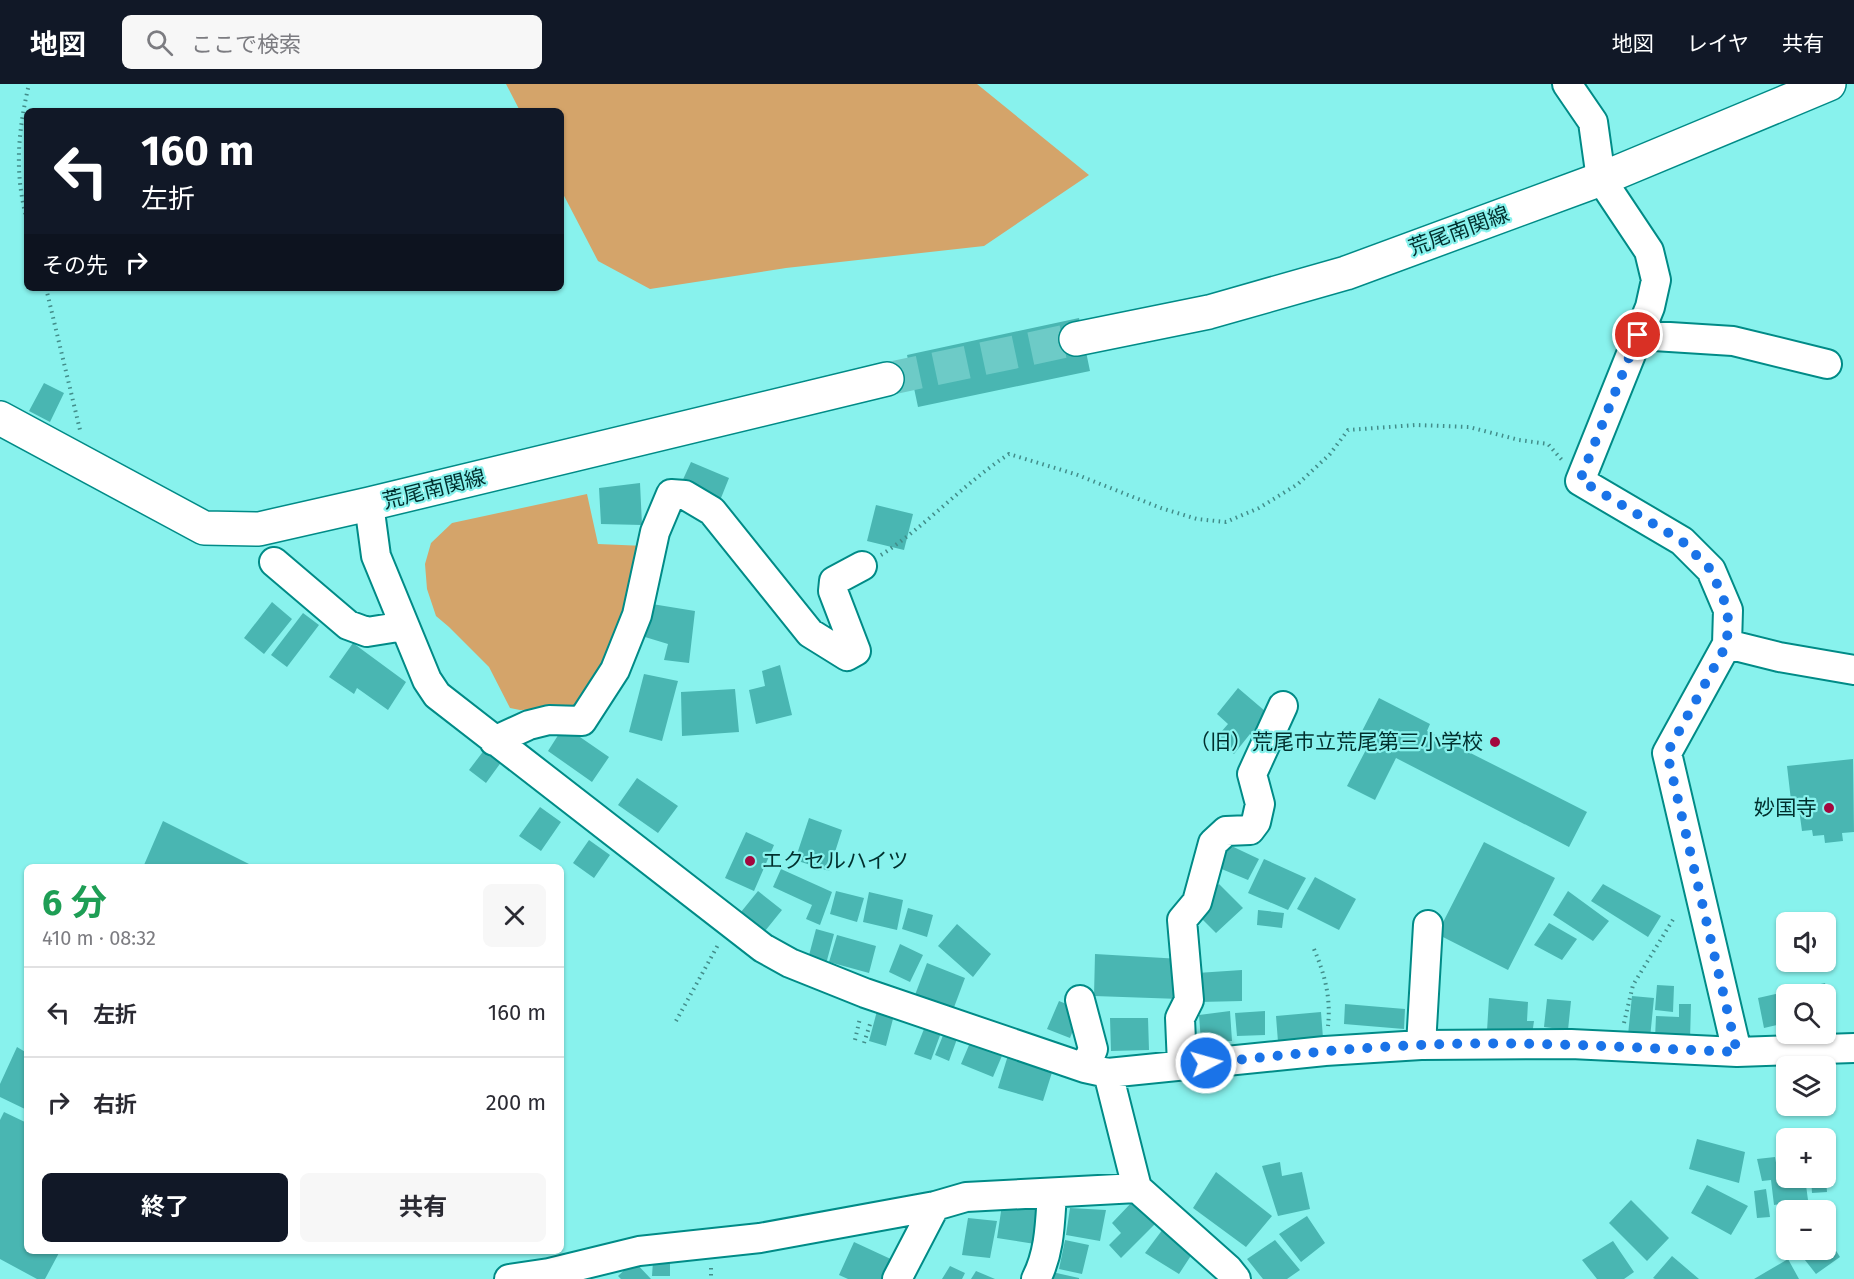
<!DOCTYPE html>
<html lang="ja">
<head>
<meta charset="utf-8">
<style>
	body { margin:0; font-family:"Fira Sans","Noto Sans JP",sans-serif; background:#f7f7f7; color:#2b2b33; height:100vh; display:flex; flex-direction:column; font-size:22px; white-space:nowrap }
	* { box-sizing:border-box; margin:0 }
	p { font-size:20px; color:#7c7c81 }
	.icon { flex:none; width:33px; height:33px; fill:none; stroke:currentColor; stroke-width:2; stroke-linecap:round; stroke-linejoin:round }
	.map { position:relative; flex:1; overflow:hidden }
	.panel { position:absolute; left:24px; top:780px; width:540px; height:390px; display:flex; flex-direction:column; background:#fff; border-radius:9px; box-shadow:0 2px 4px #0004 }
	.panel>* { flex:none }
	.guide { position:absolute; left:24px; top:24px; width:540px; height:183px; border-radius:9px; box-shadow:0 2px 4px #0004; background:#111827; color:#fff; overflow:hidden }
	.tools { position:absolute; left:1776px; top:828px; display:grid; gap:12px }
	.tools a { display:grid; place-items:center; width:60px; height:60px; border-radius:9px; background:#fff; box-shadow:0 2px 4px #0004; font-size:30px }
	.pin { position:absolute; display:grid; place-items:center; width:51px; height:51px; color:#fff; margin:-26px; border:3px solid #fff; border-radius:50%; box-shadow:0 2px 6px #0007 }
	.me { position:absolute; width:66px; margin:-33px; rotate:84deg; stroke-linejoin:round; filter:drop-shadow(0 0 4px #0008) }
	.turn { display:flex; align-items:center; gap:21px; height:126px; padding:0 18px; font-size:27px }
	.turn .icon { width:78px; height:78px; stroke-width:2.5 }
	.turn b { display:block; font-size:42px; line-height:51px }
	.then { display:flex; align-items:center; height:57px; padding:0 18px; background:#0003; gap:12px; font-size:22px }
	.round { display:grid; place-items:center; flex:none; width:63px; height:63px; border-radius:9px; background:#f7f7f7 }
	.headline { display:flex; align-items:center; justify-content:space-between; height:102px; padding:0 18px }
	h1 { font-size:36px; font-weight:700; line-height:45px; color:#1e9e55 }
	.primary-button { display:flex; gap:12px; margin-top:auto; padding:12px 18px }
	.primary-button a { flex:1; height:69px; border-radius:9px; background:#111827; color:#fff; font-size:24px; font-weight:700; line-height:69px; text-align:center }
	.primary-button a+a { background:#f7f7f7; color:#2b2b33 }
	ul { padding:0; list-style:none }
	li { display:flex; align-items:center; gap:18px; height:90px; padding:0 18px; border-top:2px solid #e1e1e2 }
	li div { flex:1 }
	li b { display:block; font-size:22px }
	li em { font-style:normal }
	header { display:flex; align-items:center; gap:36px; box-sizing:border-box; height:84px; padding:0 30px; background:#111827; color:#fff }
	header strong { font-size:28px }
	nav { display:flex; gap:33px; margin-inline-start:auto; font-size:21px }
	.search { width:420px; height:54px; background:#f7f7f7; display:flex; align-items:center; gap:15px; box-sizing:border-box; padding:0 21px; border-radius:9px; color:#7c7c81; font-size:22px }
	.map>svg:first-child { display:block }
	.green { fill:#d4a46a }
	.building { fill:#49b6b2 }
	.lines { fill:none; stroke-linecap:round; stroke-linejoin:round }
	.major-tunnel { stroke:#6dcbc7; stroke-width:33; stroke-dasharray:33 16; stroke-linecap:butt }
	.minor-casing { stroke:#008b87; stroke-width:32 }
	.major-casing { stroke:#008b87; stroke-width:36 }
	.path { stroke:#428d8a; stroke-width:4; stroke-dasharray:1.5 4.5; stroke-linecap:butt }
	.minor { stroke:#fff; stroke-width:28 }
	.major { stroke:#fff; stroke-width:33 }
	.route { stroke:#1a73e8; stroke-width:10; stroke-dasharray:0 18 }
	.poi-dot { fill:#a3073e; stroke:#88f2ed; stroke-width:2 }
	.labels { text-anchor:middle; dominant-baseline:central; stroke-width:4.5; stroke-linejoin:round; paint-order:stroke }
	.street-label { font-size:21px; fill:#002f2d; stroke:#88f2ed }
	.poi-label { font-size:21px; fill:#002f2d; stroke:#88f2ed; text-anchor:end }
</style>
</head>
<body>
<header>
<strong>地図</strong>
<div class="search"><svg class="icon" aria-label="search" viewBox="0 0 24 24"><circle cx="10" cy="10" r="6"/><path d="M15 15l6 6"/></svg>ここで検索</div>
<nav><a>地図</a><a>レイヤ</a><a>共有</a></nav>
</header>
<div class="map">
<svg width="1854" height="1195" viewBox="0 0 1854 1195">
	<rect width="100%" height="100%" fill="#88f2ed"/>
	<path class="green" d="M506,0H977L1089,91L984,162L786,184L650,205L598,177L561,106V27H520Z
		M587,410L598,460L645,462L628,542L576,624L520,626L510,624L489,583L449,543L436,532L427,505L425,480L431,459L452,439Z"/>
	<path class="building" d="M1079,234L1090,287L918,323L907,271Z
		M44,299L64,309L50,338L29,327Z
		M691,378L729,394L719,419L680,402Z
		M640,399L642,441L601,440L599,404Z
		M876,421L913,430L904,466L867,457Z
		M272,518L292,535L264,570L244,554Z
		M652,520L695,527L689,579L664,576L668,560L645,553Z
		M303,529L319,541L287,583L271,571Z
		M353,559L406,598L388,626L357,604L354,610L329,593Z
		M780,581L792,631L756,640L749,606L765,602L762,587Z
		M644,590L678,597L662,657L629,648Z
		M1238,604L1272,633L1255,654L1250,650L1234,670L1215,655L1228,640L1217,630Z
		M735,605L739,648L682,652L681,608Z
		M1379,614L1430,640L1427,647L1587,728L1569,763L1396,674L1375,716L1347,702L1369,660L1358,655Z
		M564,642L609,673L592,698L548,667Z
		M485,665L502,677L486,699L469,686Z
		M1853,675L1854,748L1842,749L1843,757L1825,759L1824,751L1813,752L1812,746L1802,747L1799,725H1792L1787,682Z
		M637,694L678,722L658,749L618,721Z
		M540,723L561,738L541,767L519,752Z
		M809,734L842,746L829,787L795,776Z
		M163,737L255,783H147L144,781Z
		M746,748L774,761L754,807L725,794Z
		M589,756L610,771L594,794L573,779Z
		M1223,758L1259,775L1248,796L1212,781Z
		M1484,758L1555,794L1508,886L1437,850Z
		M1264,775L1306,794L1288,826L1248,809Z
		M781,785L832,808L820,841L806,835L812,821L773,803Z
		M1315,793L1356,815L1339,846L1297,825Z
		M1219,800L1243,824L1216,849L1194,827Z
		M1603,800L1661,832L1648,853L1591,817Z
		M758,807L782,826L765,847L741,828Z
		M836,807L864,814L857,838L830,830Z
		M1568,807L1609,837L1593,857L1553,831Z
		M869,808L903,816L897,846L863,838Z
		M908,824L933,831L927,853L902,845Z
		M1258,826L1284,829L1282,844L1257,841Z
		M1549,839L1577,855L1562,876L1534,861Z
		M957,840L991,870L973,893L938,862Z
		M816,845L834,850L826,880L808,875Z
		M837,851L876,862L869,889L829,878Z
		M900,860L923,871L910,898L889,888Z
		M1095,870L1181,875L1180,915L1094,912Z
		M927,879L965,894L953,926L915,911Z
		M1242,886V917L1199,918L1197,889Z
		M1825,899L1832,929L1826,930V910H1786V939L1764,944L1758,914Z
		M1657,901L1674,902L1673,928L1655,926Z
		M1632,912L1654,914L1650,954L1628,951Z
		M1489,914L1528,918L1527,937H1534L1532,951L1487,947Z
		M1547,915L1571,917L1568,946L1544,943Z
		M1059,917L1081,926L1070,954L1047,945Z
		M1345,920L1405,925L1404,945L1344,940Z
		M1679,920H1691L1690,956L1655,954L1656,932L1679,933Z
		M877,927L894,931L886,962L869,957Z
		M1230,927L1232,957L1201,958L1199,931Z
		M1265,927V951L1237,952L1235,929Z
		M1321,928L1323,954L1278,958L1276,932Z
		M1830,931L1831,938L1826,939V932Z
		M1110,934H1148L1149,966L1111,967Z
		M926,940L942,946L931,976L914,970Z
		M944,949L957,955L949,977L935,971Z
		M972,954L1004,967L993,993L961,980Z
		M17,963L27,969V1026L0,1013V1000Z
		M1009,968L1054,982L1043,1017L998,1004Z
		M4,1028L27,1039V1167H60L45,1195H37L0,1175V1036Z
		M1697,1055L1745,1068L1739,1099L1689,1085Z
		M1775,1073L1778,1090L1786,1088V1094H1805L1808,1116L1774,1121L1771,1096L1762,1097L1757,1075Z
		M1280,1078L1282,1092L1302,1088L1310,1125L1278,1132L1262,1082Z
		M1216,1088L1272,1132L1246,1163L1193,1124Z
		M1811,1094H1826L1827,1108L1812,1109Z
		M1707,1101L1748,1122L1731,1151L1691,1129Z
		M1766,1105L1770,1133L1757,1134L1754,1107Z
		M1631,1116L1669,1154L1647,1177L1609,1139Z
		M1133,1117L1156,1139L1121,1174L1109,1161L1121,1149L1112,1139Z
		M1002,1121L1041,1126L1035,1160L997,1154Z
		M1070,1124L1106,1126L1100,1157L1066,1151Z
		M1307,1132L1325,1159L1301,1178L1279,1150Z
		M968,1134L997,1137L990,1174L962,1171Z
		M1163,1145L1194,1167L1179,1190L1145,1169Z
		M1826,1151L1840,1173L1816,1190L1797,1166H1826Z
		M1065,1156L1089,1161L1082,1190L1059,1185Z
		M1275,1156L1300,1186L1287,1195H1263L1247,1175Z
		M1613,1157L1634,1188L1624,1195H1597L1582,1176Z
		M854,1158L895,1177L886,1195H848L839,1191Z
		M1672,1172L1699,1195H1655L1653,1194Z
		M1788,1175L1799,1195H1754Z
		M634,1177L651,1195H621L618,1192Z
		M653,1177H670V1192H652Z
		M950,1182L965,1189L962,1195H942Z
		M976,1187L995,1195H971Z
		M1052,1188L1079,1194V1195H1050Z"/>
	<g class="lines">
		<path class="major-tunnel" d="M887,295L1076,255"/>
		<defs>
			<path id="minor" d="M1567,0L1593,38L1601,95L1649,167L1656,196L1650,223L1580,397L1682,457L1711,486L1728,526L1727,560L1667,669L1737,968
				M1638,251L1733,257L1827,280
				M369,420L376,472L427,596L437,611L763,864L790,879L865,909L1085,984L1108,989L1325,967L1421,961L1571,960L1737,968L1854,964
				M274,478L348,541L367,548L392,544L403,538
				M1727,560L1779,573L1854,586
				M494,657L529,641L549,636L582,637L615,586L637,531L655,448L671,410L685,411L712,427L810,549L847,572L856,567L833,507L834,497L862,482
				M1080,916L1093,965L1085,984
				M1421,961L1428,841
				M1182,981L1180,934L1189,916L1182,836L1197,818L1213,759L1226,747L1250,746L1256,738L1260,720L1252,690L1283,622
				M1108,989L1137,1104L1228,1185L1236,1195
				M509,1195L549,1189L639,1167L760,1154L935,1122L966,1113L1137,1104
				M897,1195L935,1122
				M1036,1195C1050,1168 1050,1138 1052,1109"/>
			<path id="major" d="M1076,255L1209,228L1346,189L1601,95L1829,0
				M0,334L204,444L259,445L369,420L887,295"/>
		</defs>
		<use href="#minor" class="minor-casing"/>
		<use href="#major" class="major-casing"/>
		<path class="path" d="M27,136C14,88 18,48 29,0
			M46,204L80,346
			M881,471C925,443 963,400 1009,370L1075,390L1161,424L1197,435L1226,438L1259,424L1298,400L1330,370L1348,346L1416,341L1469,343L1519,356L1548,360L1562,376
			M1314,865C1325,891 1331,914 1328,942
			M676,937L719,859
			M1624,939L1633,901L1674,834
			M855,956L860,934
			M864,959L871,937
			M711,1184V1195"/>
		<use href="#minor" class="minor"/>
		<use href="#major" class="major"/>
	</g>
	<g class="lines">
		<path class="route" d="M1206,979C1277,972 1348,964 1419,961C1525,956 1631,964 1737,968L1667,669L1727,560L1728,526L1711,486L1682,457L1580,396L1638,251"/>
	</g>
	<g class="poi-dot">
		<circle cx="1495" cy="658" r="6"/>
		<circle cx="1829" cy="724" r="6"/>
		<circle cx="750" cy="777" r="6"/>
	</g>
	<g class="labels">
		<g class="street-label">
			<text transform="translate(1459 147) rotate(-20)">荒尾南関線</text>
			<text transform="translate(434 405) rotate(-14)">荒尾南関線</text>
		</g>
		<g class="poi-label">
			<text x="1483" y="658">（旧）荒尾市立荒尾第三小学校</text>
			<text x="1817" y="724">妙国寺</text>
			<text x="762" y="777" text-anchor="start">エクセルハイツ</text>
		</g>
	</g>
</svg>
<div class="tools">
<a><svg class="icon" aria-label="sound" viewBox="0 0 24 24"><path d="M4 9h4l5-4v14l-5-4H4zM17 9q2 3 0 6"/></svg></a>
<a><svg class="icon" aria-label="search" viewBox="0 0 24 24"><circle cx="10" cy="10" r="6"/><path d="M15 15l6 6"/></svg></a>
<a><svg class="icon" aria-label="layers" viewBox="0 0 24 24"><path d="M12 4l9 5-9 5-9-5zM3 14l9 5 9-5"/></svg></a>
<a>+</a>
<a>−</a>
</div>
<div class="pin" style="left:1638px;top:251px;background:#d93025"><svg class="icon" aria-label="arrive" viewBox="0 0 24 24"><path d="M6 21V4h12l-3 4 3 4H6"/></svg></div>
<svg class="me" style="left:1206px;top:979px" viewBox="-20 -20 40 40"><circle r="17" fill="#1a73e8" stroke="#fff" stroke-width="3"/><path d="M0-11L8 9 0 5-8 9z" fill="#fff"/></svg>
<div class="guide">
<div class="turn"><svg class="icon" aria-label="left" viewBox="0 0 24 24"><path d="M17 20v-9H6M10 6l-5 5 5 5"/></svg><div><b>160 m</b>左折</div></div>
<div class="then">その先<svg class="icon" aria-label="right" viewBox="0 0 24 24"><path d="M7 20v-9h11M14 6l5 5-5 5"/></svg></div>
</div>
<section class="panel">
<div class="headline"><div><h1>6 分</h1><p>410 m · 08:32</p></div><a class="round"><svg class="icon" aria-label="close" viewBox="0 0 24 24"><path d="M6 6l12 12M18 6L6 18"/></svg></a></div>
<ul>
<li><svg class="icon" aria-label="left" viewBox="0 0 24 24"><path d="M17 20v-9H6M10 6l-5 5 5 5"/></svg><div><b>左折</b></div><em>160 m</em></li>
<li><svg class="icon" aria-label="right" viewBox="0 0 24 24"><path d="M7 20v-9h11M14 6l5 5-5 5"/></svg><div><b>右折</b></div><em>200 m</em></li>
</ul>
<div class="primary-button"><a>終了</a><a>共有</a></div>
</section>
</div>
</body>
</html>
